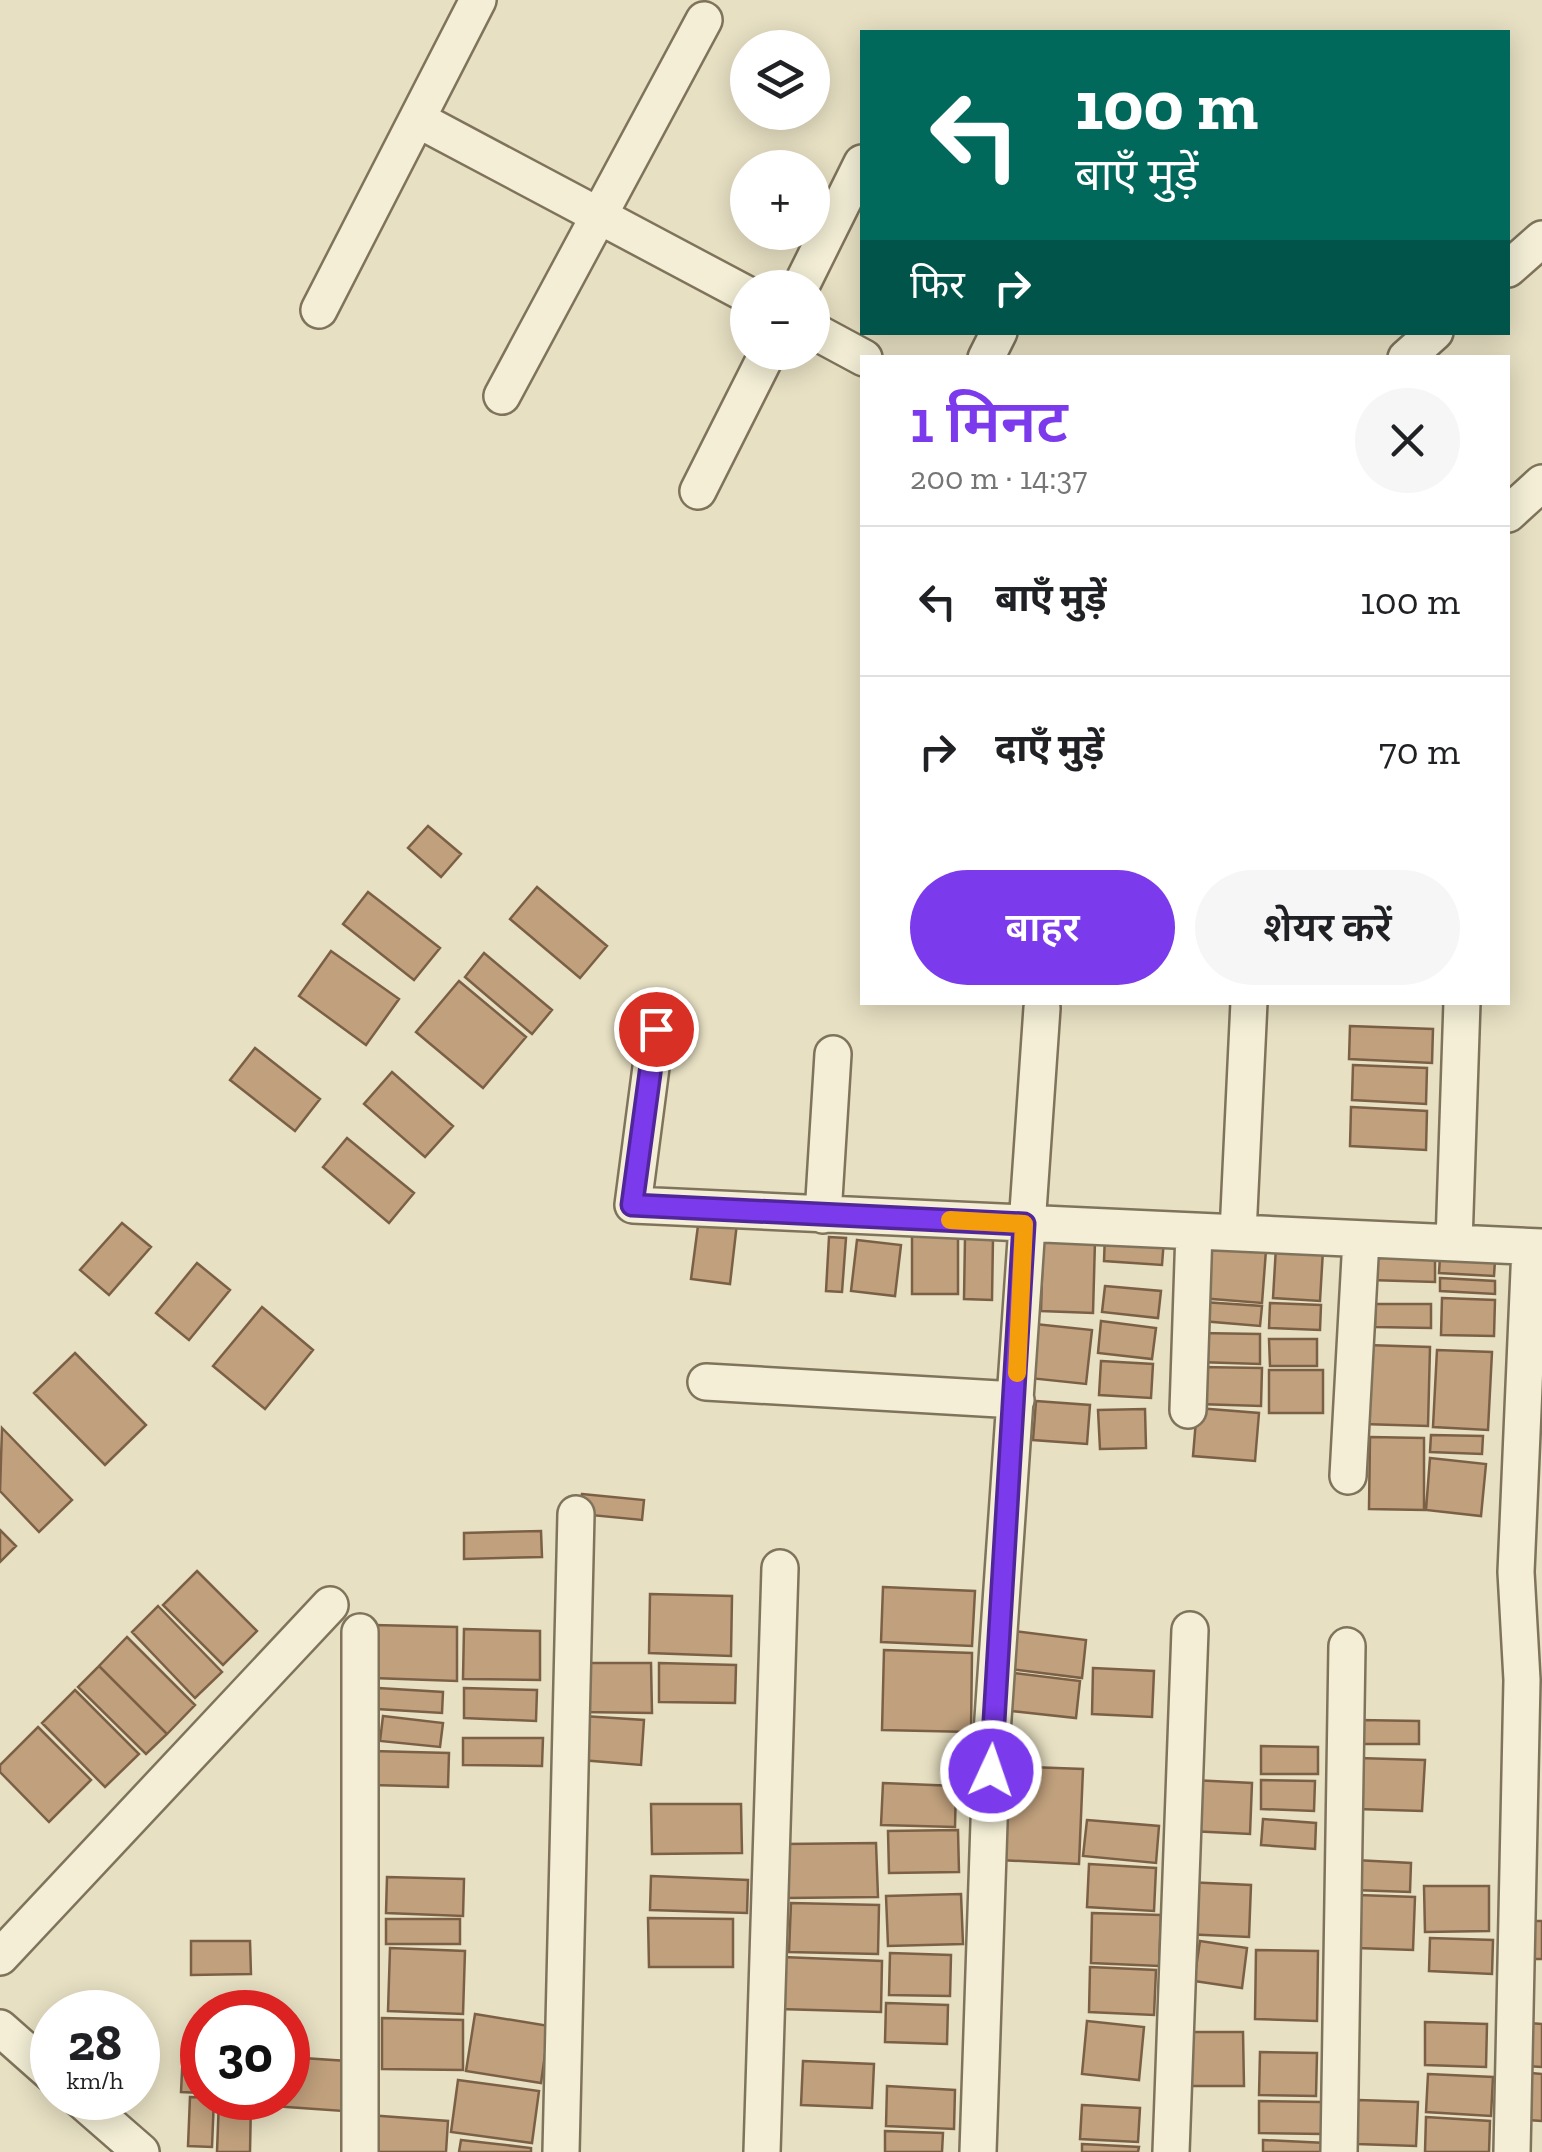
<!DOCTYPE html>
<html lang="hi">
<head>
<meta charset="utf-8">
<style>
	body { margin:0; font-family:"Zilla Slab","Noto Sans Devanagari",serif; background:#f6f6f6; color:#202124; height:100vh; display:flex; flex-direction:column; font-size:38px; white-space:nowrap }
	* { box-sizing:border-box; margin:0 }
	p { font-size:32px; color:#757577 }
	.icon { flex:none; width:55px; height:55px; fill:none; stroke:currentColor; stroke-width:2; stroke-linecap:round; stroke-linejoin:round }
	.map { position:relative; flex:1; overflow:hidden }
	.side { position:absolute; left:860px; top:355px; width:650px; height:650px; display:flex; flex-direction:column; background:#fff; border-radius:0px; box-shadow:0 5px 25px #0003 }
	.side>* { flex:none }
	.hud { position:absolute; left:860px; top:30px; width:650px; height:305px; border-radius:0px; box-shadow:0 5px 25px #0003; background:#00695c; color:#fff; overflow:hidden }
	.fabs { position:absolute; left:730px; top:30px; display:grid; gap:20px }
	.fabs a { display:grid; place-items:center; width:100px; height:100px; border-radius:50%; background:#fff; box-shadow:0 5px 25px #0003; font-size:50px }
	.speed { position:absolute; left:30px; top:1990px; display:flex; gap:20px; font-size:50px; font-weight:700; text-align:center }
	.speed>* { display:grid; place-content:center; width:130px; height:130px; border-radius:50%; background:#fff; box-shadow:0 5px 25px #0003; line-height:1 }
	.speed small { font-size:25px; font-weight:400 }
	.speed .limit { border:15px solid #d22; background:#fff; color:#111 }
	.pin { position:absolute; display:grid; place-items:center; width:85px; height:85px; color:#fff; margin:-42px; border:5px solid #fff; border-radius:50%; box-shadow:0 2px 10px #0007 }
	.me { position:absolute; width:110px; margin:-55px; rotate:3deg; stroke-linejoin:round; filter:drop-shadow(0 0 8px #0008) }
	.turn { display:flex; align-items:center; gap:35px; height:210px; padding:0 50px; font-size:45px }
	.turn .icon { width:130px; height:130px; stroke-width:2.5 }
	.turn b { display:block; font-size:70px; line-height:85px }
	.then { display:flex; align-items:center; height:95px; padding:0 50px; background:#0003; gap:20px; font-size:38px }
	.round { display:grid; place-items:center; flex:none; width:105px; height:105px; border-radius:52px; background:#f6f6f6 }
	.summary { display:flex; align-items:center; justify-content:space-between; height:170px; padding:0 50px }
	h1 { font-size:60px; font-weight:600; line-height:75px; color:#7c3aed }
	.primary-button { display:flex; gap:20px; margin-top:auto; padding:20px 50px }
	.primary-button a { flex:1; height:115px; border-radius:60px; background:#7c3aed; color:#fff; font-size:40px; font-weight:600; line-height:115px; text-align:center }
	.primary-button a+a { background:#f6f6f6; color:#202124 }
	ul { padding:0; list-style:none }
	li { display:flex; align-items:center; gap:30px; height:150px; padding:0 50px; border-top:2px solid #e0e0e0 }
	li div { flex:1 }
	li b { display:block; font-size:38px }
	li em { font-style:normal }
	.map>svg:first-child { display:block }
	.building { fill:#c1a17d; stroke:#7b6045; stroke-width:2.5 }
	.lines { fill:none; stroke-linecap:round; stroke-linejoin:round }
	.minor-casing { stroke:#7f735c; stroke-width:40 }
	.minor { stroke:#f3eed5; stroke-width:35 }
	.route-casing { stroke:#51269a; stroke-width:25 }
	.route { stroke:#7c3aed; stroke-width:18 }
	.slow { stroke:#f59e0b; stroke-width:18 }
</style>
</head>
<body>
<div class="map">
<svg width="1542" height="2152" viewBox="0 0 1542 2152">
	<rect width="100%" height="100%" fill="#e7e0c3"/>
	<path class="building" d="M428,826L461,854L441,877L408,848Z
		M537,887L607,946L580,978L510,919Z
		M368,892L440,948L414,980L343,924Z
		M331,951L399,999L366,1045L299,996Z
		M484,953L552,1010L532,1034L465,977Z
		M459,981L526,1037L483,1088L416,1032Z
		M1350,1026L1433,1029L1432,1063L1349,1059Z
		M255,1048L320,1099L295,1131L230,1080Z
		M1353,1065L1427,1068L1426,1104L1352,1100Z
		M392,1072L453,1126L425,1157L364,1104Z
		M1351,1107L1427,1111L1426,1150L1350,1146Z
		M347,1138L414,1193L389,1223L323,1167Z
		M699,1218L737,1223L730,1284L691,1279Z
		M122,1223L151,1247L109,1295L80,1270Z
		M1105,1234L1164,1239L1162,1265L1104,1261Z
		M912,1236H958V1294H912Z
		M829,1237L846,1238L842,1292L826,1291Z
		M965,1238H993L992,1300L964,1299Z
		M1043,1239L1095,1241L1093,1313L1041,1311Z
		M857,1240L901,1245L895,1296L851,1291Z
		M1203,1245L1266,1250L1262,1303L1200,1298Z
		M1276,1247L1323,1250L1320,1301L1273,1298Z
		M1371,1257L1435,1259V1282L1370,1280Z
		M1440,1257L1495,1260L1494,1276L1439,1273Z
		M197,1263L230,1290L189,1340L156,1313Z
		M1440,1278L1495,1281V1294L1440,1291Z
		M1105,1286L1161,1291L1158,1318L1102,1312Z
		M1442,1298L1495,1300L1494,1336L1441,1335Z
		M1203,1302L1262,1306L1260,1326L1202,1321Z
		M1270,1303L1321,1305L1320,1330L1269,1328Z
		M1375,1304H1431V1328L1375,1327Z
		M262,1307L313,1350L265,1409L213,1366Z
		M1101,1321L1156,1328L1152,1359L1098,1353Z
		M1035,1324L1092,1330L1086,1384L1029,1378Z
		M1198,1333L1260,1334V1364L1198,1362Z
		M1269,1339H1317V1366H1270Z
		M1366,1345L1430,1347L1428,1426L1363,1424Z
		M1437,1350L1492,1352L1488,1430L1433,1427Z
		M75,1353L146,1425L105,1465L34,1393Z
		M1101,1361L1153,1364L1151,1398L1099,1395Z
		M1199,1367L1262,1368L1261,1406L1198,1404Z
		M1269,1370H1323V1413H1269Z
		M1036,1401L1090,1405L1087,1444L1033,1440Z
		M1197,1408L1259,1413L1255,1461L1193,1456Z
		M1145,1409L1146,1448L1100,1449L1098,1410Z
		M2,1428L72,1500L39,1532L0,1491Z
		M1431,1435L1483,1436L1482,1454L1430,1452Z
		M1370,1437L1424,1438V1510L1369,1509Z
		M1430,1458L1486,1464L1481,1516L1426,1510Z
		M582,1494L644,1500L642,1520L580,1514Z
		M0,1530L16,1546L0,1562Z
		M541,1531L542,1557L464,1559V1533Z
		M197,1571L257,1631L223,1665L163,1605Z
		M883,1587L975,1591L972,1646L881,1642Z
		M650,1594L732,1596L731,1656L649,1653Z
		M158,1606L222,1672L195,1698L132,1632Z
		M374,1625L457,1627V1681L373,1678Z
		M464,1629L540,1631V1680L463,1679Z
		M1006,1630L1086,1640L1082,1678L1002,1668Z
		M127,1637L195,1705L167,1734L99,1666Z
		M884,1650L972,1653L971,1732L882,1730Z
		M584,1663H651L652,1713L583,1712Z
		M659,1663L736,1665L735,1703L659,1702Z
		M99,1666L167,1734L146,1754L78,1687Z
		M1093,1668L1154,1671L1152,1717L1092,1714Z
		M1005,1672L1080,1681L1076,1718L1001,1710Z
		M378,1688L443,1692L442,1713L377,1709Z
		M464,1688L537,1690L536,1721L464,1718Z
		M75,1690L139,1754L105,1787L42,1723Z
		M383,1716L443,1723L440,1747L380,1741Z
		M583,1716L644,1720L641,1765L581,1760Z
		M1358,1720L1419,1721V1744H1358Z
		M38,1727L91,1780L49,1822L0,1772V1765Z
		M463,1738H543L542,1766L463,1765Z
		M1261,1746L1318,1747V1774H1261Z
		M372,1751L449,1753L448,1787L372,1785Z
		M1358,1758L1425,1760L1422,1811L1357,1809Z
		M1004,1766L1083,1769L1079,1864L1000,1860Z
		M1192,1780L1252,1783L1250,1834L1190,1831Z
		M1261,1780L1315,1781L1314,1811L1261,1809Z
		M883,1783L956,1786L955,1827L881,1825Z
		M651,1804H741L742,1853L652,1854Z
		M1263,1819L1316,1823L1315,1849L1261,1845Z
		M1087,1820L1159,1826L1156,1863L1083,1856Z
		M958,1830L959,1872L889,1873L888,1831Z
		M876,1843L878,1897L787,1898L786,1844Z
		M1355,1860L1411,1863L1410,1892L1354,1890Z
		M1089,1864L1156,1868L1154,1911L1087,1907Z
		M651,1876L748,1880L747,1913L650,1910Z
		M387,1877L464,1879L463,1916L386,1913Z
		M1186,1882L1251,1885L1249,1937L1183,1934Z
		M1424,1886H1489V1931L1425,1932Z
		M961,1894L963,1944L888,1946L886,1896Z
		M1358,1895L1415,1897L1413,1950L1357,1948Z
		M791,1903L879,1905L878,1954L789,1952Z
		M1092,1913L1161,1915L1159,1966L1091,1963Z
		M648,1918L733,1919V1967H649Z
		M386,1919H460V1944H386Z
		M1530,1921H1542V1959H1529Z
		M1430,1938L1493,1940L1492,1974L1429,1971Z
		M191,1941H250L251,1974L191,1975Z
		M1200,1941L1247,1948L1242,1988L1194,1981Z
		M390,1948L465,1951L463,2014L388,2011Z
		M1256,1950L1318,1951L1317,2021L1255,2019Z
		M890,1953L951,1955L950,1996L889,1995Z
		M782,1957L882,1961L881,2012L780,2009Z
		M1090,1967L1156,1970L1154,2015L1089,2012Z
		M886,2003L948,2005L947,2044L885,2042Z
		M475,2014L549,2026L541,2083L466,2071Z
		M382,2018L463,2020V2070L382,2069Z
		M1087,2021L1144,2027L1139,2080L1082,2074Z
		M1425,2022L1487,2024L1486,2067L1425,2065Z
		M1529,2023L1542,2024V2067L1527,2066Z
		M1184,2032H1243L1244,2086H1184Z
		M183,2051L202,2052V2093L181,2092Z
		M1260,2052L1317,2053L1316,2096L1259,2095Z
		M288,2057L347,2061L343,2111L259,2105L260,2098H288Z
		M803,2061L874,2064L872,2108L801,2105Z
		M1531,2073L1542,2074V2121L1528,2120Z
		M1428,2074L1493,2077L1491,2116L1426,2112Z
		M458,2080L539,2091L532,2143L451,2132Z
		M887,2086L955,2090L954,2129L886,2126Z
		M190,2097L214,2098L212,2147L188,2146Z
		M219,2099L251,2100L250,2152H217Z
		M1358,2100L1418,2102L1416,2146L1357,2144Z
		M1259,2101L1322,2102L1323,2134L1259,2133Z
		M1082,2105L1140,2108L1138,2142L1080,2139Z
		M368,2115L448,2121L446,2152H366Z
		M1426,2117L1490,2121L1489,2152H1425Z
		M885,2131L943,2133L942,2152H885Z
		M461,2140L531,2148V2152H459Z
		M1263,2140L1326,2143L1325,2152H1263Z
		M1082,2144L1139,2147L1138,2152H1082Z"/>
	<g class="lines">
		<defs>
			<path id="minor" d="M417,119L748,295
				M1508,269L1542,239
				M800,288L862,163
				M319,310L478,0
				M812,330L864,358
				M986,358L999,332
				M1406,358L1435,332
				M502,396L704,20
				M698,491L768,352
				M1508,514L1542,483
				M656,1029L633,1205L1542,1247
				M823,1215L833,1054
				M1238,1233L1249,1002
				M1454,1243L1462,1002
				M706,1382L1016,1400
				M1188,1410L1194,1231
				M1348,1476L1361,1239
				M360,1632V2152
				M0,1957L330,1605
				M0,2028L52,2074
				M79,2098L141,2152
				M561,2152L576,1514
				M762,2152L780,1568
				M978,2152L992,1733L1042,1008
				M1171,2152L1190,1630
				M1339,2152L1347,1646
				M1512,2152L1522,1680L1516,1572L1530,1247"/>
		</defs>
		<use href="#minor" class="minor-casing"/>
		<use href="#minor" class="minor"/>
	</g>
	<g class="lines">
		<defs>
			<path id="route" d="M656,1029L632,1205L1024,1224L991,1771"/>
		</defs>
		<use href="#route" class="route-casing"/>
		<use href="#route" class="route"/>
		<path class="slow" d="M950,1220L1024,1224L1017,1373"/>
	</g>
</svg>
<div class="fabs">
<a><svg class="icon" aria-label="layers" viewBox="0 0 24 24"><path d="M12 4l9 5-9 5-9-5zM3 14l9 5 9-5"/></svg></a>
<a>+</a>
<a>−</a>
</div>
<div class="speed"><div>28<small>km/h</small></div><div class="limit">30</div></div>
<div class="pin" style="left:656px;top:1029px;background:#d93025"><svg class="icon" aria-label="arrive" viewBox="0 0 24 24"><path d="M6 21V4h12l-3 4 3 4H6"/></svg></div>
<svg class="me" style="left:991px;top:1771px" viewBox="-20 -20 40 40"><circle r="17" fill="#7c3aed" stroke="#fff" stroke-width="3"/><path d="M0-11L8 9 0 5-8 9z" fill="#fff"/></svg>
<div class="hud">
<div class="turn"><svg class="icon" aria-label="left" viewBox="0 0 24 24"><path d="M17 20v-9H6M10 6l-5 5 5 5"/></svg><div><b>100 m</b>बाएँ मुड़ें</div></div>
<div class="then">फिर<svg class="icon" aria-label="right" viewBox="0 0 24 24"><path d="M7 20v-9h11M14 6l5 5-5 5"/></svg></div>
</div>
<section class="side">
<div class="summary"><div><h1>1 मिनट</h1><p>200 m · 14:37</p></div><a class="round"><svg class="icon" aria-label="close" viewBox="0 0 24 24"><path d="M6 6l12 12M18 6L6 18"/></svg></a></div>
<ul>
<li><svg class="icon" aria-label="left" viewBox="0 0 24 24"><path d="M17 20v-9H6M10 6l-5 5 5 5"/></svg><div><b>बाएँ मुड़ें</b></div><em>100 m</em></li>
<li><svg class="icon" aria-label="right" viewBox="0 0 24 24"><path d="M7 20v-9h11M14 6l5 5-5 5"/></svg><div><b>दाएँ मुड़ें</b></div><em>70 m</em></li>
</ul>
<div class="primary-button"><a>बाहर</a><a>शेयर करें</a></div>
</section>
</div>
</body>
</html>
